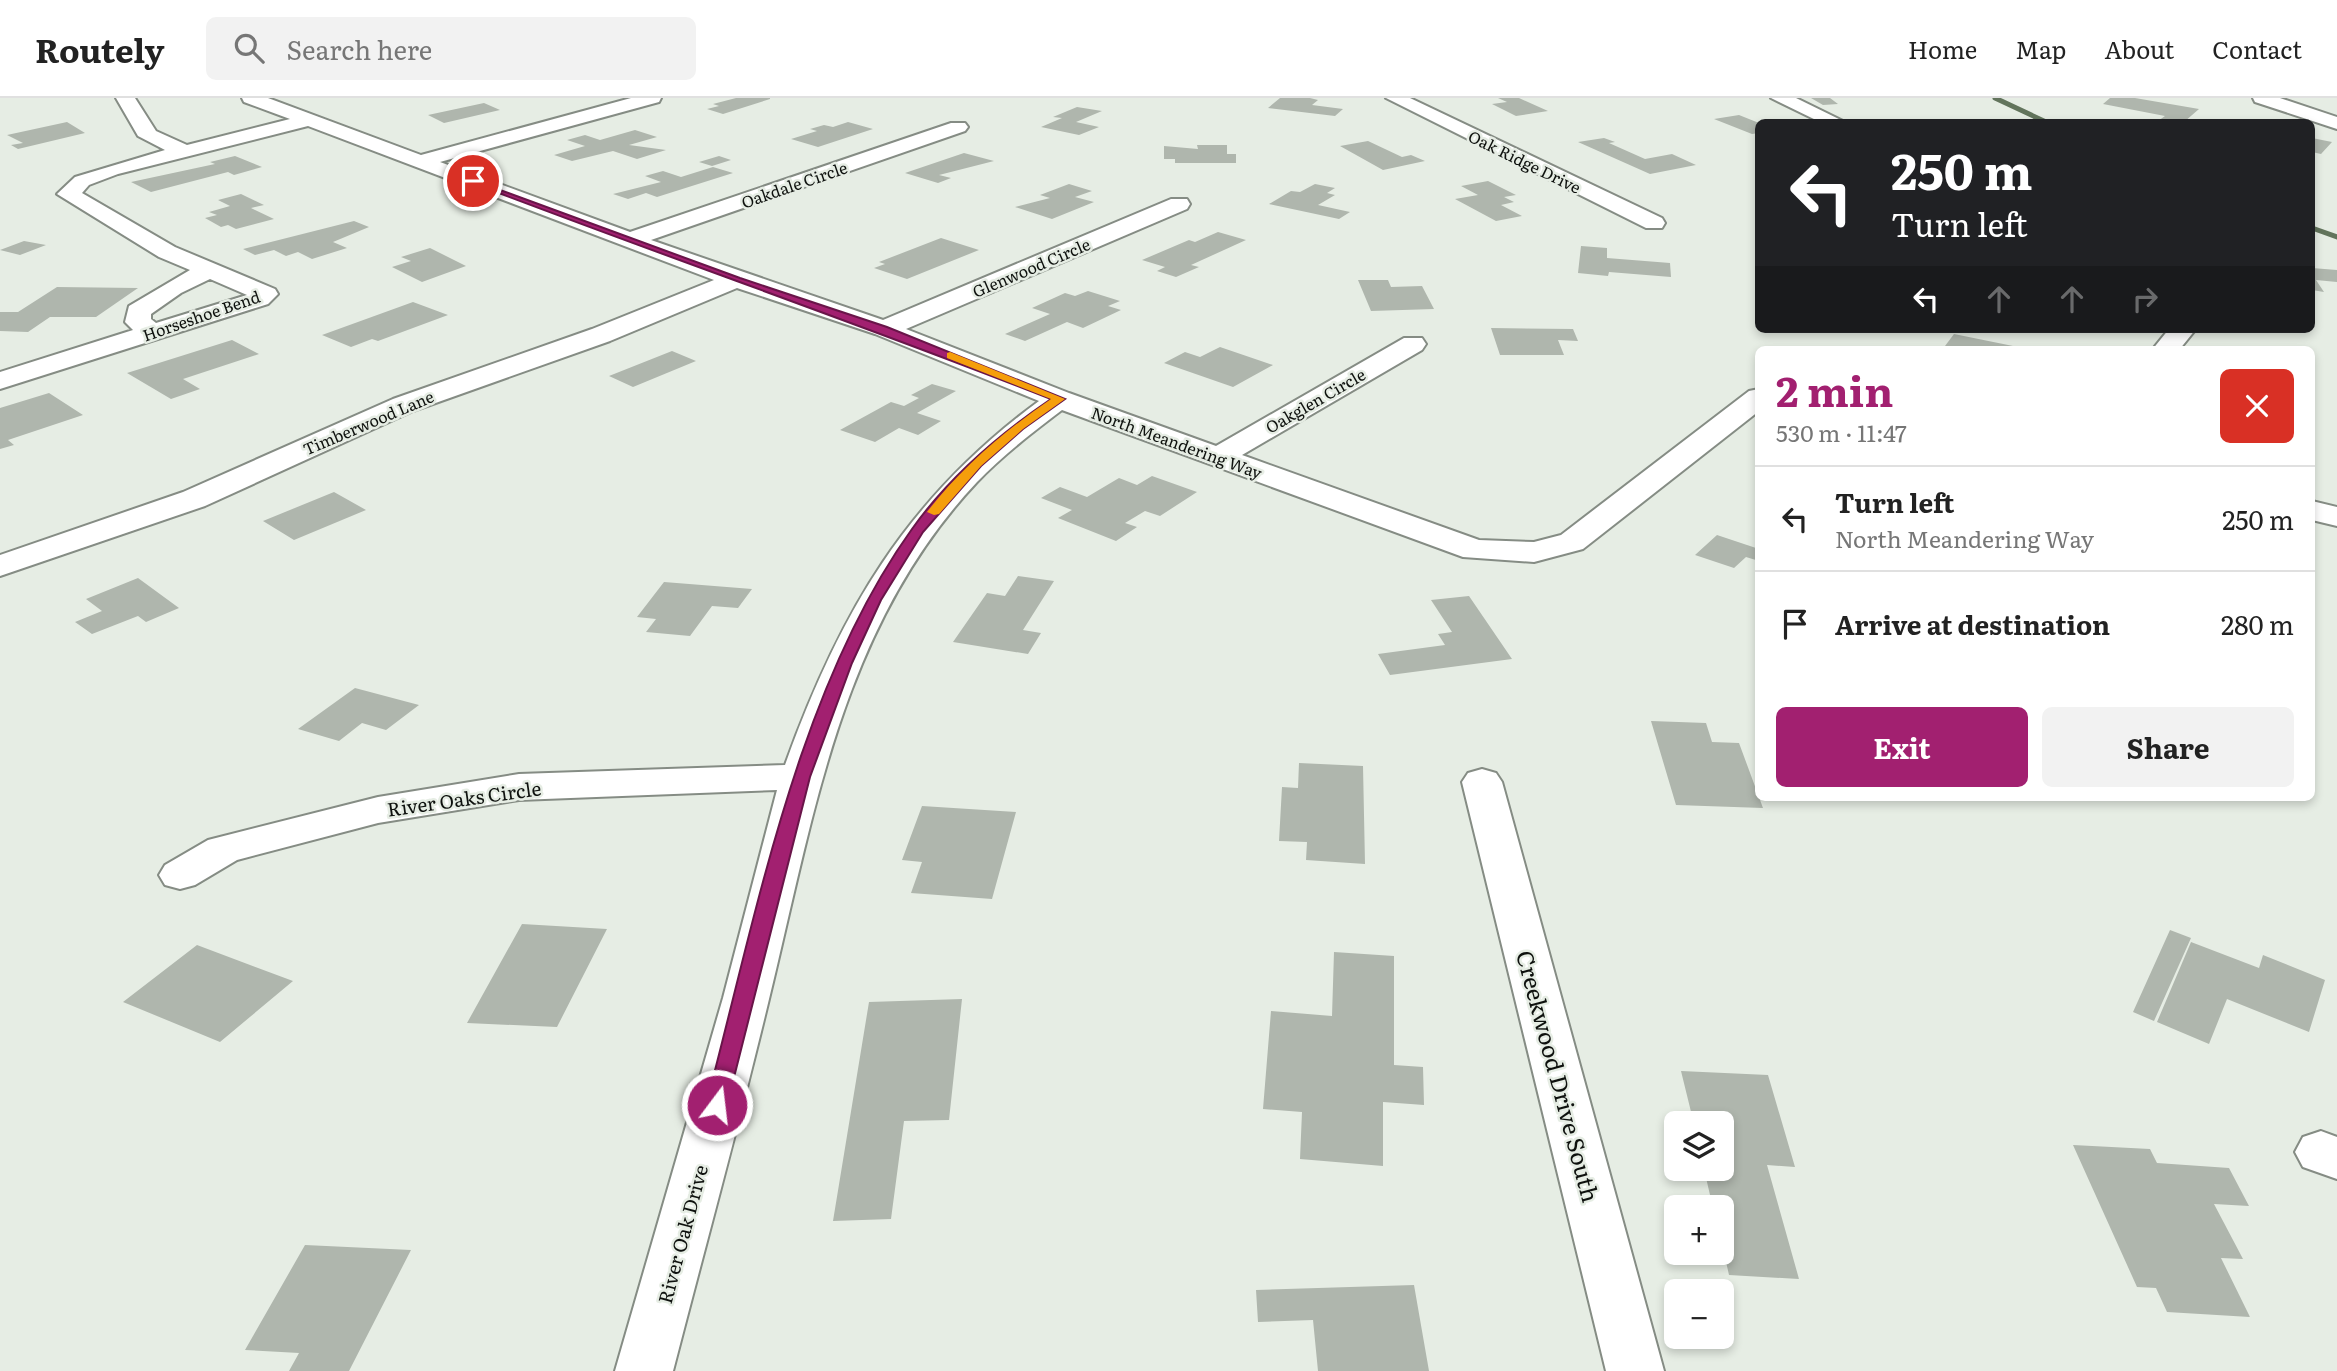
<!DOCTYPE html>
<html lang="en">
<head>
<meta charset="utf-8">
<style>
	body { margin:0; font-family:Literata,serif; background:#f2f2f2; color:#222; height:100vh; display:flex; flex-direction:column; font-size:26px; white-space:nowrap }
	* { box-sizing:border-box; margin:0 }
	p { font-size:23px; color:#767676 }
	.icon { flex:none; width:38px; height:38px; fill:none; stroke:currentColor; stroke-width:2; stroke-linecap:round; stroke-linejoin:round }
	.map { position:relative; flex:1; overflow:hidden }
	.side { position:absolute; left:1755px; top:248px; width:560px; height:455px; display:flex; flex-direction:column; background:#fff; border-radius:10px; box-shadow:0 4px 10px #0003 }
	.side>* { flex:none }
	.top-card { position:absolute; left:1755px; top:21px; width:560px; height:214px; border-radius:10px; box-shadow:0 4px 10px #0003; background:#202124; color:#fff; overflow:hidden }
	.fabs { position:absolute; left:1664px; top:1013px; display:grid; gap:14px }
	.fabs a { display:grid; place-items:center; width:70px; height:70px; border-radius:10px; background:#fff; box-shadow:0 4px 10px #0003; font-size:35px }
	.pin { position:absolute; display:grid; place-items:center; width:60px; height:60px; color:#fff; margin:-30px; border:4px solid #fff; border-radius:50%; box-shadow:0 2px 7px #0007 }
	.me { position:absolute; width:77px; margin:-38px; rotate:15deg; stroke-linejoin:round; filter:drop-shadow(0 0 5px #0008) }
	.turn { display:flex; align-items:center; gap:24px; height:147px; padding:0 21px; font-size:32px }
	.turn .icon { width:91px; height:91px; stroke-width:2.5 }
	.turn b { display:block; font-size:49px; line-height:60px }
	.lanes { display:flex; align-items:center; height:66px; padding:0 21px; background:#0003; justify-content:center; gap:35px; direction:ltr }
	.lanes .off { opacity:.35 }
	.round { display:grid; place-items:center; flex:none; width:74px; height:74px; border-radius:10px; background:#f2f2f2 }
	.headline { display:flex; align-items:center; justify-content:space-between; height:119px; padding:0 21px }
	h1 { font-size:42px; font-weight:700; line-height:52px; color:#a22070 }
	.button { display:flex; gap:14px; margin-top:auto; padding:14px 21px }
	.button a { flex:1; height:80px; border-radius:10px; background:#a22070; color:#fff; font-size:28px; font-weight:700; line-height:80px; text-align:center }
	.button a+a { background:#f2f2f2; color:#222 }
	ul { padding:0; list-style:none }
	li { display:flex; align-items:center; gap:21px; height:105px; padding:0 21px; border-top:2px solid #e0e0e0 }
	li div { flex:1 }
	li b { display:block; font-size:26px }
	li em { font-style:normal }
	header { display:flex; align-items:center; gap:42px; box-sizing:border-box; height:98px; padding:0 35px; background:#fff; border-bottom:2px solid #e0e0e0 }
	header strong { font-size:33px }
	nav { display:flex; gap:38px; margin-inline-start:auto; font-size:24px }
	.search { width:490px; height:63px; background:#f2f2f2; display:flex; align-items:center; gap:18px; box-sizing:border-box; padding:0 24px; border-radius:10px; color:#767676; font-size:26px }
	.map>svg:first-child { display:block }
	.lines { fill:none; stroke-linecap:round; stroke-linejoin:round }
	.stream { stroke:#62745c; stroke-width:5 }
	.building { fill:#afb6ad }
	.minor-casing { stroke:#858c84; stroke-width:4 }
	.minor { fill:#fff; fill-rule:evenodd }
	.route { fill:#a22070; stroke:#691549; stroke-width:2 }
	.slow { fill:#f59e0b }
	.labels { text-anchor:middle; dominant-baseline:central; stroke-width:5; stroke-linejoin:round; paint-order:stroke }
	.far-street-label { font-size:16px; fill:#0e110e; stroke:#e6ede4 }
	.street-label { font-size:19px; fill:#0e110e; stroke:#e6ede4 }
	.near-street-label { font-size:23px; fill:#0e110e; stroke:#e6ede4 }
</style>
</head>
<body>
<header>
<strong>Routely</strong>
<div class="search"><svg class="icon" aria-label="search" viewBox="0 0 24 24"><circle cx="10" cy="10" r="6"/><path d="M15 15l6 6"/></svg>Search here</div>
<nav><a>Home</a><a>Map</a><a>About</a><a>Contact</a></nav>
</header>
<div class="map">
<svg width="2337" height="1273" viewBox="0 0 2337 1273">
	<rect width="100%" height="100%" fill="#e6ede4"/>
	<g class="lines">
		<path class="stream" d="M1995,0L2046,24
			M2312,130L2337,139"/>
	</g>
	<path class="building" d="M736,0H770V1L723,16L707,11L719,8L713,6Z
		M1280,0H1310L1318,2L1312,7L1343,11L1335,18L1268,10Z
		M1498,0H1519L1548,13L1516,18L1492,6L1507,4Z
		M1811,0H1830L1838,6L1823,7Z
		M2110,0H2135L2199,11L2184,24H2168L2158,23L2165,18L2103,6Z
		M484,5L500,12L444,25L428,17Z
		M1077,9L1102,13L1076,24L1099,29L1079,37L1041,29L1062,20L1053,19Z
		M1739,17L1759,25V35L1752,36L1714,21Z
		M67,24L85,35L18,51L11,47L23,45L7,37Z
		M848,24L873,31L818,49L791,41L817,33L810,31L824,27L833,29Z
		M635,32L657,39L629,47L666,52L637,61L613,53L572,63L554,57L585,48L567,42L585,37L600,42Z
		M1604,40L1615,44L1609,45L1645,61L1672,56L1696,67L1650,76L1578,44Z
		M2312,40L2332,44L2321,56L2312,54Z
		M1368,43L1402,59L1411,57L1425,63L1383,72L1340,48Z
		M1197,47H1227V56H1236V65H1175V61H1164V48L1198,51Z
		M964,55L994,63L939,77L951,80L938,85L905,75Z
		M235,58L262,69L234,77L228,74L151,94L131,84L215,66L210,64Z
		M719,58L731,62L712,68L699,64Z
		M713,69L733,75L657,99L646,95L628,101L613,96L661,84L645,78L663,73L681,79Z
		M1488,83L1516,97L1504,99L1514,104L1501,107L1522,118L1496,123L1455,101L1478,97L1461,88Z
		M1069,86L1092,93L1075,99L1094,104L1052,121L1015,109L1050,100L1040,97Z
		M1315,86L1335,90L1327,95L1335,97L1318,107L1350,114L1339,121L1269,106L1291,93L1300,94Z
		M241,96L264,107L251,110L274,121L236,131L228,127L221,129L205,120L217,117L209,114L230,108L218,102Z
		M354,123L369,129L333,144L347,150L312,161L298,154L286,158L274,152L255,157L243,151Z
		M1218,134L1246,142L1191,167L1199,169L1176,179L1157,173L1165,169L1142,162L1189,142L1195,144Z
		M941,140L979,152L907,181L874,170L885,166L879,164Z
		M24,143L46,147L20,157L0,152Z
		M1581,148L1607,150V160L1670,165L1671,179L1609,174L1608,178L1578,175Z
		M430,150L466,168L422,184L392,169L411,163L401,159Z
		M2312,170L2337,172V184L2316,182L2324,194L2312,192Z
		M1358,182H1388L1391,189L1422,188L1434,211L1371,213Z
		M57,189L138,190L96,219H50L28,234L0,233V214H18Z
		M1088,193L1120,203L1108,208L1121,212L1083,230L1067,224L1025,243L1005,236L1050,216L1032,210L1065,195L1075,198Z
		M413,204L448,217L378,243L372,241L351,249L322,237Z
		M1491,230L1573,231L1578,243L1558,242L1564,257H1500Z
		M1954,236L2013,248L2011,252H1942Z
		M232,242L259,256L183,281L200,291L171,301L127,275Z
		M1220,249L1273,267L1233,289L1164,265L1185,254L1200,259Z
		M672,253L696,263L633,289L609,278Z
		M932,286L956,293L917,315L941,323L918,337L899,330L875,344L840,332L891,304L904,308L919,300L911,297Z
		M49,295L83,317L8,342L14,347L0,351V310Z
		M1152,378L1197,394L1160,418L1145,413L1125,425L1137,429L1116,443L1058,420L1072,412L1041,400L1060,389L1087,399L1119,380L1137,387Z
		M334,394L366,412L294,442L263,423Z
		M1717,437L1759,451V463L1746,459L1734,470L1695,457Z
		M1018,478L1054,483L1023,532L1041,535L1028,556L953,544L987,495L1005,498Z
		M138,480L179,510L146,524L138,518L92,536L75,524L102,513L86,501Z
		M664,484L752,491L738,510L712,508L690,538L646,534L656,521L637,519Z
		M1469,498L1512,561L1390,577L1378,556L1445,547L1438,536L1452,534L1431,502Z
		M355,590L419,607L386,632L362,625L339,643L298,631Z
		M1651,623L1706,625L1712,644L1739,645L1763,710L1676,707Z
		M1299,665L1363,668L1365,766L1306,762L1307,744L1279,743L1282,689L1298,690Z
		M922,708L1016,714L992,801L911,795L922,764L902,762Z
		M522,826L607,831L557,929L467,925Z
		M2170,832L2191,840L2154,923L2133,914Z
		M2191,844L2259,870L2263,857L2325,882L2309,934L2227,901L2209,946L2157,924Z
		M197,847L293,883L220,944L123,904Z
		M1334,854L1394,858V967L1423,969L1424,1007L1383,1004V1068L1300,1061L1302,1014L1263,1011L1271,913L1332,918Z
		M962,901L949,1022L904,1023L891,1121L833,1123L869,904Z
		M1681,973L1768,977L1795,1069L1767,1067L1799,1181L1729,1177L1722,1146V1110H1713L1704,1071H1722V1026H1694Z
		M2073,1047L2150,1051L2157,1065L2229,1070L2249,1108L2214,1106L2243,1161L2221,1160L2250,1219L2167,1214L2156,1190L2137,1189Z
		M305,1147L411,1152L349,1273H289L299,1255L245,1252Z
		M1414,1187L1429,1273H1318L1313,1222L1258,1224L1256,1192Z"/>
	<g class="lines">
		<defs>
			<path id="minor" d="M116,0H135L156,33L187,47L290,21L244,4L242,0H268L421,57L631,0H661L659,4L440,64L630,134L951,25H965L968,29L965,33L651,142L883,222L1171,101H1187L1190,106L1187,111L906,231L1069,295L1216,348L1404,240H1422L1426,246L1422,252L1242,357L1479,442L1534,444L1561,437L1749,293L1759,291V313L1583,451L1534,464L1463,459L1062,312C1033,334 1003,357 977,384C841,529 814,717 769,901C739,1026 705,1149 673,1273H615L723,900L777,692L519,702L378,725L237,762L195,787L180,791L165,787L159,777L165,767L208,742L378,699L519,676L785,667C840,514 906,401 1039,303L875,236L737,190L610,243L413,313L205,408L0,478V457L183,394L393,301L592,231L714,182L308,28L118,76L89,87L82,95L175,149L275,191L278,196L268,206L0,291V274L133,232L125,224L129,208L190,172L159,159L57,96L75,79L165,52L138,38ZM210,181L247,197L156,225L151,221V216L181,195Z
				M1386,0H1410L1662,120L1665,125L1662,130H1646Z
				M1771,0H1796L1845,24H1820Z
				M2253,0H2280L2337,19V31L2255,4Z
				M2169,231H2196L2179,252H2152Z
				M2312,403L2337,409V428L2312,422Z
				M1482,671L1496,675L1502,684L1664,1273H1606L1462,684L1468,675Z
				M2321,1033L2337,1039V1081L2303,1069L2295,1054L2303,1039Z"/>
		</defs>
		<use href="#minor" class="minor-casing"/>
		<use href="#minor" class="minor"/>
	</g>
	<path class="route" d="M470,81L740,180L887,229L1065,301L1023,331L981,368L923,434L881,502L852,565L810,679L727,1007L724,1013H709L706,1007C756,819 797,591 912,431C949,379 998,337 1051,301C858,225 663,158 470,84Z"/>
	<path class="slow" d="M950,254L1065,301L1023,331L981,368L939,416L934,417L927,414C962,369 1004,333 1051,301L947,260V255Z"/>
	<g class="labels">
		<g class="far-street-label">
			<text transform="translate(1525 63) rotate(26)">Oak Ridge Drive</text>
			<text transform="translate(794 86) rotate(-19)">Oakdale Circle</text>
			<text transform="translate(1031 169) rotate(-23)">Glenwood Circle</text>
			<text transform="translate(201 217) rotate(-19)">Horseshoe Bend</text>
			<text transform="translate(1315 302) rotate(-30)">Oakglen Circle</text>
			<text transform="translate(368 324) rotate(-23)">Timberwood Lane</text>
			<text transform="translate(1177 344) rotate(20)">North Meandering Way</text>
		</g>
		<g class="street-label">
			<text transform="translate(464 700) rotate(-8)">River Oaks Circle</text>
			<text transform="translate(682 1136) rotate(-75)">River Oak Drive</text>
		</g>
		<g class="near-street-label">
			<text transform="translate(1559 978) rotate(75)">Creekwood Drive South</text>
		</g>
	</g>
</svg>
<div class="fabs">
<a><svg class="icon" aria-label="layers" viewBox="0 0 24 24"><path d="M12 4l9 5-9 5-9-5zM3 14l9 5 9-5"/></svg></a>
<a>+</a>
<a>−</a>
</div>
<div class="pin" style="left:473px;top:83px;background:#d93025"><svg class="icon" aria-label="arrive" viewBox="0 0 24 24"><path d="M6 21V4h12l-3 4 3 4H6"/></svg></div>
<svg class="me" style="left:717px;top:1007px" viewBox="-20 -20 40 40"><circle r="17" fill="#a22070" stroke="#fff" stroke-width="3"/><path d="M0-11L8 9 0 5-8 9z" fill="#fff"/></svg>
<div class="top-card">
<div class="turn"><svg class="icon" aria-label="left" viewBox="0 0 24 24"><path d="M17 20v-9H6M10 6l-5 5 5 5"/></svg><div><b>250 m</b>Turn left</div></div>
<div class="lanes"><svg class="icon" aria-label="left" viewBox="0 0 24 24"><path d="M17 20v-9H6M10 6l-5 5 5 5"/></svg><svg class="icon off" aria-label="ahead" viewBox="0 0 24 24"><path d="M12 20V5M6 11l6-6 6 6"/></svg><svg class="icon off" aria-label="ahead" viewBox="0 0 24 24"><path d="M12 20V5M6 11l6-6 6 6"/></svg><svg class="icon off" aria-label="right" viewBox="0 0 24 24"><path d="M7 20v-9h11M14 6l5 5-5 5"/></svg></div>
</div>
<section class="side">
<div class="headline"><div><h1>2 min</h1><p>530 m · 11:47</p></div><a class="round" style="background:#d93025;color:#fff"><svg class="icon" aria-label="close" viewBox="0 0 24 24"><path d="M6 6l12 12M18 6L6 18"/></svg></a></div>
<ul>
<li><svg class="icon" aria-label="left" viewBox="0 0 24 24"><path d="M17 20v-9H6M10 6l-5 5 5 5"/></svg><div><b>Turn left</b><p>North Meandering Way</p></div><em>250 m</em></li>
<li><svg class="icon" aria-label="arrive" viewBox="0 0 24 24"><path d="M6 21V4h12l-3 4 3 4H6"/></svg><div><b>Arrive at destination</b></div><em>280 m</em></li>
</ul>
<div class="button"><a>Exit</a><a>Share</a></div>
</section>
</div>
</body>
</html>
